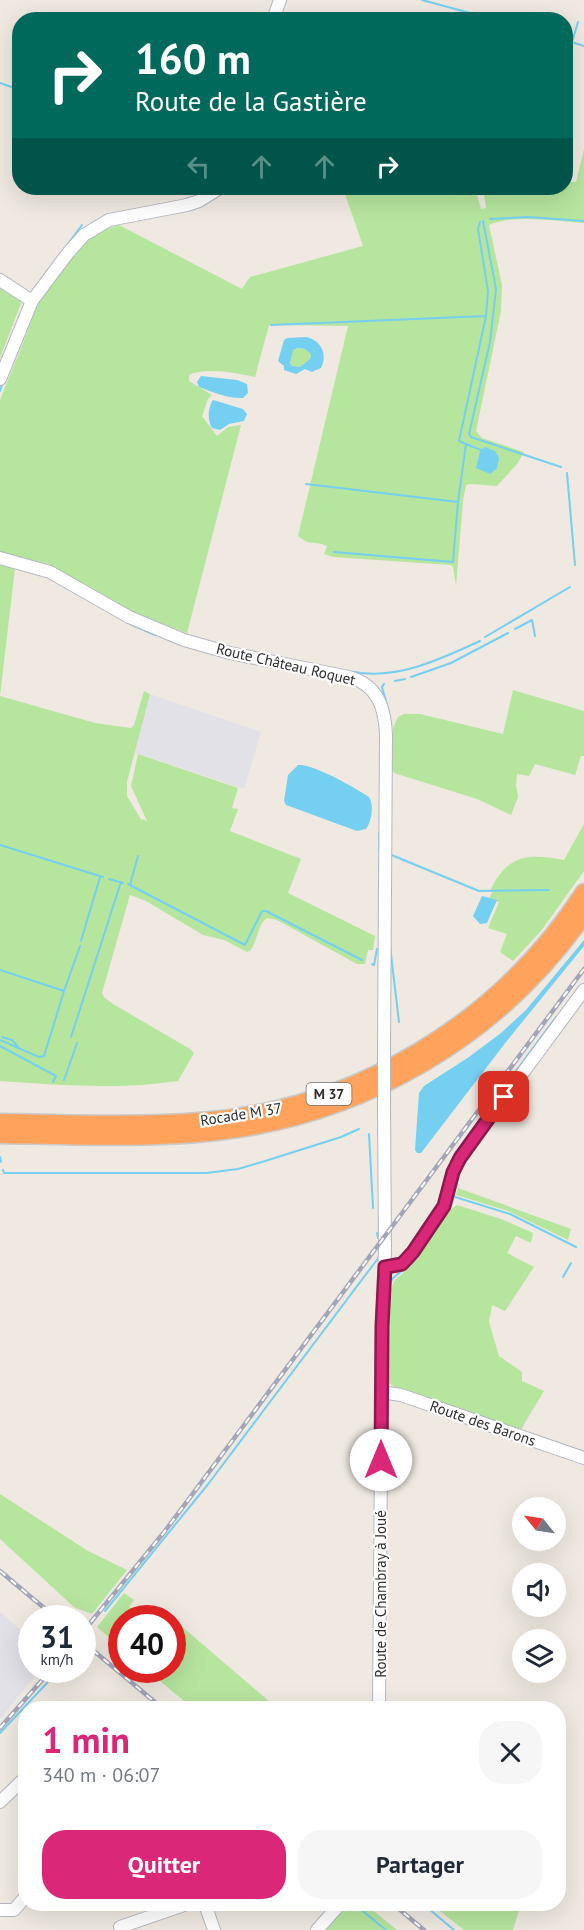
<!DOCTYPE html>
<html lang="fr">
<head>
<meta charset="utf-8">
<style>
	body { margin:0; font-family:"PT Sans",sans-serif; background:#f6f6f7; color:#1f2937; height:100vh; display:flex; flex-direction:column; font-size:22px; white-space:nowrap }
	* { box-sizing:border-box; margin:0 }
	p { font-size:20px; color:#747a83 }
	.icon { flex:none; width:33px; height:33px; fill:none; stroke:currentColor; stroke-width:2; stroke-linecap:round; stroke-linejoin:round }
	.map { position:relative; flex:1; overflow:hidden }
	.drawer { position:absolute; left:18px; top:1701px; width:548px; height:210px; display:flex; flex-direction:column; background:#fff; border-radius:24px; box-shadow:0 6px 24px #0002 }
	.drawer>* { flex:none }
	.guide { position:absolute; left:12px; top:12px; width:561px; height:183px; border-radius:24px; box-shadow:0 6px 24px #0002; background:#00695c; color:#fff; overflow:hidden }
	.needle { width:39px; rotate:300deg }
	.tools { position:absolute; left:512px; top:1497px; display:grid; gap:12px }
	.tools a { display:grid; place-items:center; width:54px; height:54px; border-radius:50%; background:#fff; box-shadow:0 6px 24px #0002; font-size:30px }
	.speed { position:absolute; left:18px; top:1605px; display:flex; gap:12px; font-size:30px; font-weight:700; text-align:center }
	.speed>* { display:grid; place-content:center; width:78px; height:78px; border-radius:50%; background:#fff; box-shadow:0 6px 24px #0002; line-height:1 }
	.speed small { font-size:15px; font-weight:400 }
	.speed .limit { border:9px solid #d22; background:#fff; color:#111 }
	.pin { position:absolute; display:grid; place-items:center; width:51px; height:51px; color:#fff; margin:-26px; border-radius:12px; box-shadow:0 3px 9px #0006 }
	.me { position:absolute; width:66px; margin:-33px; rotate:0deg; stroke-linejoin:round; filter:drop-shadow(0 0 4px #0008) }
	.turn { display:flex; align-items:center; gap:21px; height:126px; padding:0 24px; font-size:27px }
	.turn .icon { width:78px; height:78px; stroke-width:2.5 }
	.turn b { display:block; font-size:42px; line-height:51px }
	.lanes { display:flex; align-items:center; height:57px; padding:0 24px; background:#0003; justify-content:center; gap:30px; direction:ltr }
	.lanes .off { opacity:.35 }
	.round { display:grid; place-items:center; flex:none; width:63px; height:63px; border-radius:24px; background:#f6f6f7 }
	.headline { display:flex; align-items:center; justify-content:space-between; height:102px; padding:0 24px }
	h1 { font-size:36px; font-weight:700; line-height:45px; color:#db2777 }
	.button { display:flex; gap:12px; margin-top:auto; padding:12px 24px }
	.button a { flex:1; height:69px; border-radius:24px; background:#db2777; color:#fff; font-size:24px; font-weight:700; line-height:69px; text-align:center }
	.button a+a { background:#f6f6f7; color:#1f2937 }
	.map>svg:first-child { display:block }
	.industrial { fill:#e3e1e8 }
	.green { fill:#b6e59e }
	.water { fill:#75cff0; fill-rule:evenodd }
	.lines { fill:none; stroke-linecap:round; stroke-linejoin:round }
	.stream { stroke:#75cff0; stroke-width:2 }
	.minor-casing { stroke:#b4b7c1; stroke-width:14 }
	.highway-casing { stroke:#c9c9c9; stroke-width:19 }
	.minor { stroke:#fff; stroke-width:12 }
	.highway { stroke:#ffa35c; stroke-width:16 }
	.rail-casing { stroke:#a3a6b8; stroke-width:4.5 }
	.rail { stroke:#fff; stroke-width:2; stroke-dasharray:7; stroke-linecap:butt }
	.minor-bridge-casing { stroke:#b4b7c1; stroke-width:14; stroke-linecap:butt }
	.minor-bridge { stroke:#fff; stroke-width:12 }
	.route-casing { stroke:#8e194d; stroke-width:15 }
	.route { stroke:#db2777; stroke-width:10 }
	.labels { text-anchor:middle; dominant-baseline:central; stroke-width:4.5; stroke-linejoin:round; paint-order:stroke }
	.shield { fill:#fff; stroke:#6d6d6d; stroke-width:1.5 }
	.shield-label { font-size:14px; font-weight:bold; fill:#2e2e2e }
	.street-label { font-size:15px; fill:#2e2e2e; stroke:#fff }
</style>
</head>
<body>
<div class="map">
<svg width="584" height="1930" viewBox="0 0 584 1930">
	<rect width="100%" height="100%" fill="#efe9e1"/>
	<path class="industrial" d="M150,694L261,732L244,789L133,752Z
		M0,1612L31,1639L32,1670H40L0,1719Z"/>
	<path class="green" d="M584,149V223C556,221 514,214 489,225L502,285L501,311L476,431L482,438L524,452L517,464L497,486L470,484L466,485L463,501L456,586L453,567L451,565L333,557L324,554L327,546C314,540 311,547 298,536L348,326L269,325L255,377C237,373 205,367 189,375V381L212,395L208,399L202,416L217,436L228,427L241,425L187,633L132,612L49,564L0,552V400L29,328L25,327L34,306L84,241L96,232L119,225L242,289L250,277L363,246L343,188H475L481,209L486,208L483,188H566V182H576Z
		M0,286L22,301L0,358Z
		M294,348L305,349L311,354L310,359L300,367L292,366C289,361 290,353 294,348Z
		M0,564L15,568L0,696L95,723L131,728L134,725L144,691L150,694L127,782V796L142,821V819L147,821L131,786L138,754L238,788L232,808L238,809L230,831L301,859L288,893L375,936L373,950H368L365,964H357L277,920L267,918C257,925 258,941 250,951L247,952L224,940L203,935L146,901L130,895L102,993L104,997L113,1004L190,1049L194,1053L178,1081C119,1090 59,1085 0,1081Z
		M513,690L584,711V756H581L575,775L535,764L529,776L517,774L516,785L518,797L511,815L477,799L394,773L392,769L393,728L398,717L404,714H420L503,734Z
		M584,824V871L541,931L513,961L500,952L507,934L488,928L499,902L489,900L492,892L490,891C507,855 527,853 564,860Z
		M458,1188L571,1229L568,1240L508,1211L456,1195Z
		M457,1205L501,1219L533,1233L531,1243L516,1236L507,1253L534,1267L505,1311L492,1305L489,1322L499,1356L522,1372V1381L544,1391L520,1431L396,1388L389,1383V1296L394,1281L412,1265L450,1210Z
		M0,1494L88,1551L127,1570L92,1614L74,1607L0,1539Z
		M124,1593L134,1600L129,1607L143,1618H122L121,1648L97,1627Z
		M173,1619L277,1708H192L147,1670H172Z
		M348,1904H365L397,1930H325Z
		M431,1904H521L513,1930H464Z"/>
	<path class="water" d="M306,337C321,340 328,354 321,368L312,372L305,369L296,374L284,370V366L278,361L284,340L287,338ZM297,348L305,349L311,354L310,359L300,367L292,366L290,363L293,350Z
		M201,376L237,380L247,384L248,393L243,398C228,399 213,392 199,387L197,382Z
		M213,400L243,409L247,414L244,421L229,424L220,430L212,428C207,420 208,407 213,400Z
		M485,447L495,451L499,458L497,468L490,474L476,468L480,451Z
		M298,765C312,763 356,788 369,797C374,805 372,821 366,829L357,831L286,805L284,801L288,775Z
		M482,896L497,900L487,923L480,924L473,916Z
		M584,940V946L506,1042L421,1153H417L415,1150L419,1093L424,1086L469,1057L501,1033L526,1010Z"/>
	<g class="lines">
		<path class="stream" d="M422,0L496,20
			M566,40L584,46
			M572,42L578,22
			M0,83L20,90
			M470,188L471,192
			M478,188L479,189
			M490,219L528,217L584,221
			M483,221L496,289L490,342L469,434L471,437L561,467
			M64,249L82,225
			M271,325L486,316
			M0,391L3,382
			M466,444L459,441L486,316L488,291L478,229L480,222
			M567,473L575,565
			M306,484L458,502
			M334,552L453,562L458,502L466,444L481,450
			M28,560L43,564
			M130,624L155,635
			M515,629L532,620L535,636
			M485,637L570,587
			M354,672C397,680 441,659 480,641
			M411,677L451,663L508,633
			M395,681L405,679
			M384,684L382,687L389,712
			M0,845L103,877
			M379,853V833
			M389,854L479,891L549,890
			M379,863V872
			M109,879L123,883
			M128,884L245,945L262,911H266L362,960
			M130,885L138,856
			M379,940V928
			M81,941L100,877
			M390,946L399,1022
			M372,964L374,965L377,949
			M0,970L64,991L44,1056L39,1057L0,1040
			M64,991L80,946
			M2,1037L12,1040L19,1048
			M71,1037L121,882
			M0,1046L56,1076L53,1082
			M64,1080L77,1043
			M369,1134L373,1208
			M456,1152L556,1017
			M0,1157L1,1162
			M3,1170L4,1173H206L238,1169L262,1162L341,1137L359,1129
			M453,1194L455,1197L510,1214L576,1247
			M377,1233L378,1238
			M563,1277L571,1263
			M389,1285L393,1278L408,1266
			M105,1611L209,1483L379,1257
			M0,1733L47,1683L56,1670
			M354,1904L386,1930
			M423,1904L454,1930"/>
		<defs>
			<path id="minor" d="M273,20L280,0
				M0,280L32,301
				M0,379L32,301L68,253L84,235L109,220L187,205L199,201L220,188
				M0,558L50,572L129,617L184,640L230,653L349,677C378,685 385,708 386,735L384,1047
				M385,1267L397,1266L408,1259L439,1215L447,1199L453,1172L460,1158L584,990
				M381,1392L401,1395L584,1458
				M379,1708L382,1326L385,1250L384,1107
				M0,1802L26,1777
				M205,1904L214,1930
				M0,1910H14L26,1896
				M121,1930L120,1927L187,1904
				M317,1930L340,1904"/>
			<path id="highway" d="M0,1122C66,1123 134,1126 200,1121C356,1109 498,1024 584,892
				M0,1135C72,1136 146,1140 217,1132C365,1115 499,1037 584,915"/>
		</defs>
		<use href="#minor" class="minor-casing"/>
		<use href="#highway" class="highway-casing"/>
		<use href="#minor" class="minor"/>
		<use href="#highway" class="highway"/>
		<defs>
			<path id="rail" d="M0,1571L56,1618
				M82,1633L165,1531L584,969
				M82,1641L162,1708
				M0,1728L51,1670
				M393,1904L424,1930"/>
		</defs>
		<use href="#rail" class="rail-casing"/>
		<use href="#rail" class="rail"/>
		<defs>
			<path id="minor-bridge" d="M384,1107V1047"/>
		</defs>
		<use href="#minor-bridge" class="minor-bridge-casing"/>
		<use href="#minor-bridge" class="minor-bridge"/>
	</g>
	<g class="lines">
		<defs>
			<path id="route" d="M381,1460L382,1326L385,1267L402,1264L413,1252L444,1206L453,1172L460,1158L504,1097"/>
		</defs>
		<use href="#route" class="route-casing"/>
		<use href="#route" class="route"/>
	</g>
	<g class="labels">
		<rect class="shield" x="306.5" y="1083" width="45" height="22" rx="4.5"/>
		<g class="shield-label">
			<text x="329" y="1094">M 37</text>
		</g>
		<g class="street-label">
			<text transform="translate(286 664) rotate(13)">Route Château Roquet</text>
			<text transform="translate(241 1114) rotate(-9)">Rocade M 37</text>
			<text transform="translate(483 1423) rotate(19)">Route des Barons</text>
			<text transform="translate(380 1594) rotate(-90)">Route de Chambray à Joué</text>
		</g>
	</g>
</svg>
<div class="tools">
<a><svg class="needle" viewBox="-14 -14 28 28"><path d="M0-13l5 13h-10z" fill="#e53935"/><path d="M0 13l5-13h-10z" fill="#747a83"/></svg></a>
<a><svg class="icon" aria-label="sound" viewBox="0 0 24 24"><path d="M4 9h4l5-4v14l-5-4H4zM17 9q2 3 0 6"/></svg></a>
<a><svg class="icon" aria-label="layers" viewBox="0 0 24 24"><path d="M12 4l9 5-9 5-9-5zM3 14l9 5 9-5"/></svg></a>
</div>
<div class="speed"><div>31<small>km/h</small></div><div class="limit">40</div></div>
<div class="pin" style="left:504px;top:1097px;background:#d93025"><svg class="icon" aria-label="arrive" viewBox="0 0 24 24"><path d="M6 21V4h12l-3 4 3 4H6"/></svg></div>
<svg class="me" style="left:381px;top:1460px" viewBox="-20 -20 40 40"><circle r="19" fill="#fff"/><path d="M0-13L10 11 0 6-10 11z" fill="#db2777"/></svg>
<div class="guide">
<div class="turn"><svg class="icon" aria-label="right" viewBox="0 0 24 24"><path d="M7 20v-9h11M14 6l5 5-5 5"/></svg><div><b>160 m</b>Route de la Gastière</div></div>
<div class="lanes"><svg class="icon off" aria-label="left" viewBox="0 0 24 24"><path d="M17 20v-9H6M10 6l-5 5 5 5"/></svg><svg class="icon off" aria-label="ahead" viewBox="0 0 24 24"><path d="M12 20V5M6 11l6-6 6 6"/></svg><svg class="icon off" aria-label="ahead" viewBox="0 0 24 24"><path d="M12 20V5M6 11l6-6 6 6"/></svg><svg class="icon" aria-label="right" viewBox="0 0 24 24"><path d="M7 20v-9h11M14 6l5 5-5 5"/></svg></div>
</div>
<section class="drawer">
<div class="headline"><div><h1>1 min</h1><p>340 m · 06:07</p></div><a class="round"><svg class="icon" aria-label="close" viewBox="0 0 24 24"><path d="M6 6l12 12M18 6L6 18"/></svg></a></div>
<div class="button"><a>Quitter</a><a>Partager</a></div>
</section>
</div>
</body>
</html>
